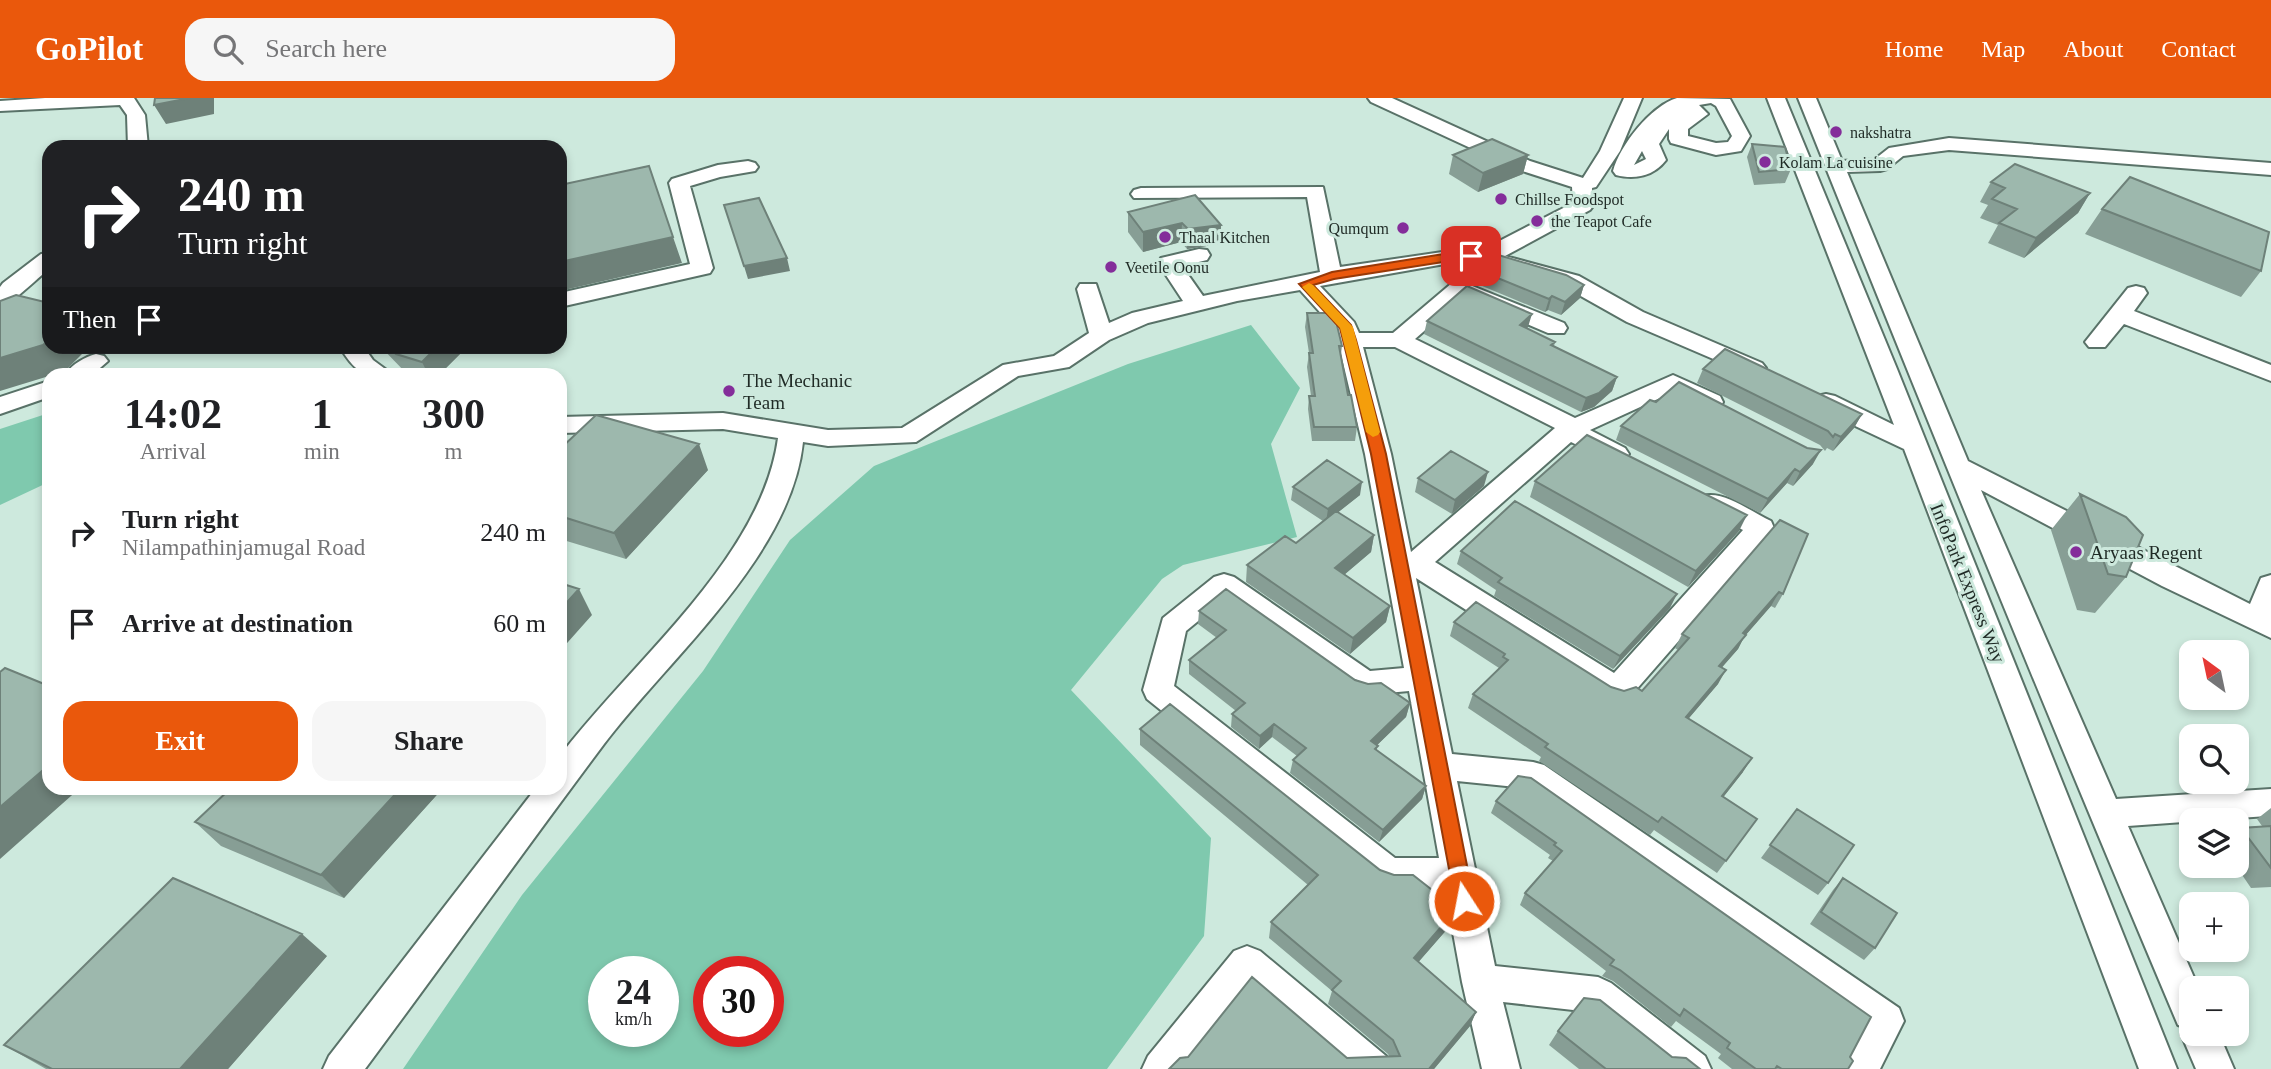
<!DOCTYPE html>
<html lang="en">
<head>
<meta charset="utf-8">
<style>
	body { margin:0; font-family:"Times New Roman",serif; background:#f6f6f6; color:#202124; height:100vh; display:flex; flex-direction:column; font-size:26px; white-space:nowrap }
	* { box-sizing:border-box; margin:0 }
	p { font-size:23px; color:#757577 }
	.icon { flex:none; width:38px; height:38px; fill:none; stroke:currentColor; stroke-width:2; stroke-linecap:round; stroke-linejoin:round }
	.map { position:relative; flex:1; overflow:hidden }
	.sheet { position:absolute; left:42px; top:270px; width:525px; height:427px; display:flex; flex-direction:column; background:#fff; border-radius:21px; box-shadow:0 4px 10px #0003 }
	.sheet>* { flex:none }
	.guide { position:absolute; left:42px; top:42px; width:525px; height:214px; border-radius:21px; box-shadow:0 4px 10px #0003; background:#202124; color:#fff; overflow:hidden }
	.needle { width:46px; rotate:327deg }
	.controls { position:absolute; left:2179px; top:542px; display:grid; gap:14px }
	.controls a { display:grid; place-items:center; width:70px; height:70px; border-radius:14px; background:#fff; box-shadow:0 4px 10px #0003; font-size:35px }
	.speed { position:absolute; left:588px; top:858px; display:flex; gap:14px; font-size:35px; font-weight:700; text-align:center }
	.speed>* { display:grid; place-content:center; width:91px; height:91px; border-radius:50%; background:#fff; box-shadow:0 4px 10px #0003; line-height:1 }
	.speed small { font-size:18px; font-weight:400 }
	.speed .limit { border:10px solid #d22; background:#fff; color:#111 }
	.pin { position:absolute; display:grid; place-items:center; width:60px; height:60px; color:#fff; margin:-30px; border-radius:14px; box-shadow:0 4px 10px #0006 }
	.me { position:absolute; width:77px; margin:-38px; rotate:349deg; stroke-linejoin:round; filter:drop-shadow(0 0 5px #0008) }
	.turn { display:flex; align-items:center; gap:24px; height:147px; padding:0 21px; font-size:32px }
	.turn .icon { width:91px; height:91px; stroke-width:2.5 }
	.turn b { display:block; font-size:49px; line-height:60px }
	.then { display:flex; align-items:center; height:66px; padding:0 21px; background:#0003; gap:14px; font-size:26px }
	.eta { display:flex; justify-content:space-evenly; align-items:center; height:119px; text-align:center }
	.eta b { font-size:42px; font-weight:700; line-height:49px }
	.button { display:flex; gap:14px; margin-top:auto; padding:14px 21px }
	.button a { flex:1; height:80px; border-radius:21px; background:#ea580c; color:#fff; font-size:28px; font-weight:700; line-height:80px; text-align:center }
	.button a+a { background:#f6f6f6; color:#202124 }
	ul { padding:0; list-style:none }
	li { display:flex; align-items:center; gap:21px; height:91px; padding:0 21px }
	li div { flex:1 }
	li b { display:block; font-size:26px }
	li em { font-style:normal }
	header { display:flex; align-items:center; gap:42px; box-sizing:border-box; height:98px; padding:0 35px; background:#ea580c; color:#fff }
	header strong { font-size:33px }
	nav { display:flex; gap:38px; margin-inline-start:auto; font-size:24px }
	.search { width:490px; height:63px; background:#f6f6f6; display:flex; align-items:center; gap:18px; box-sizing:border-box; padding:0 24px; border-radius:21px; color:#757577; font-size:26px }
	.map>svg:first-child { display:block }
	.green { fill:#7fc9ae; fill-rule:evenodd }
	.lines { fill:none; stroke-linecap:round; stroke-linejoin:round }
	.minor-casing { stroke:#597268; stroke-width:4 }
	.minor { fill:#fff; fill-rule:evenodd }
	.wall { fill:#879e95 }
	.shaded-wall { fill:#6e8179 }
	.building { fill:#9db8ad; stroke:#6e8179; stroke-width:2 }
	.route { fill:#ea580c; stroke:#983908; stroke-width:2 }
	.slow { fill:#f59e0b }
	.poi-dot { fill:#842d9a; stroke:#cde9dd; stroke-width:2.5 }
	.labels { text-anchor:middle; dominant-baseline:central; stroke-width:6; stroke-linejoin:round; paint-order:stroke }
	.far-poi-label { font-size:16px; fill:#1f2a25; stroke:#cde9dd; text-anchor:start }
	.poi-label { font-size:19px; fill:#1f2a25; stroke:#cde9dd; text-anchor:start }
	.street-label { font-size:19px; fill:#1f2a25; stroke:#cde9dd }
</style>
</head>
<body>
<header>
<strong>GoPilot</strong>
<div class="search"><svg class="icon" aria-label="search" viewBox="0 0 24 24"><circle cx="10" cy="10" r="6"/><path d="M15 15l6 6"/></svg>Search here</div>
<nav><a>Home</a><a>Map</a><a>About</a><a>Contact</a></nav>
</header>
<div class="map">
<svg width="2271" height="971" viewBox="0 0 2271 971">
	<rect width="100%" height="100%" fill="#cde9dd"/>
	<path class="green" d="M1251,227L1300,290L1271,346L1297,439L1183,467L1162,481L1071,592L1211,740L1204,838L1107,971H403L522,797L703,573L790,442L874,368L1128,266ZM604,873H663V933H604ZM709,873H768V933H709Z
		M49,315V384L0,407V331Z"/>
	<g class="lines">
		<defs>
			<path id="minor" d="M45,0H134L145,17L148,49H128L127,17L120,7L0,13V3Z
				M1368,0H1392L1530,63L1583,80L1600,53L1624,0H1642L1620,53L1596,89L1592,90L1593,108L1590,112L1505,158L1579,178L1643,214L1762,265L1766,270L1762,275L1754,277L1746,275L1627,224L1563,188L1485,165L1456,164L1320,188L1354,224L1359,235H1393L1452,185L1460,183L1564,225L1567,230L1564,235H1548L1463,199L1415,241L1575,320L1673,277L1720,298L1723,304L1720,310L1711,312L1702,310L1673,294L1590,332L1625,350L1629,356L1625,362C1606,367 1588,352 1571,344L1435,464L1614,575L1743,432L1703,412L1699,405L1703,398C1724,392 1751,414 1771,423L1774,430L1771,437L1628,601L1617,604L1606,601L1416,480L1452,656L1533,664L1544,667L1899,910L1904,923L1880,971H1841L1863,929L1526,690L1457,683L1495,868L1598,879L1611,885L1705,958L1711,971H1662L1591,914L1503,904L1520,971H1482L1462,884L1445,791L1389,790L1377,786L1147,601L1143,592L1163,520L1214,479L1224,476L1234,479L1370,573L1404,570L1365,356L1335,231L1300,192L1237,203L1148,225L1109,242L1069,269L1018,278L916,344L828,348L803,344C791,458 670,559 604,646C524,753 445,863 365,971H323L329,958L536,690H560V658C631,564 762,460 778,340L723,331L560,335V319L723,315L828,332L902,330L1003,267L1054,258L1089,235L1077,191L1080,186H1096L1109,225L1132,215L1183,203L1158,165L1161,160L1199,151L1207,152L1210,157L1207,162L1182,168L1203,198L1320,174L1307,99L1134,100L1131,96L1134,92L1141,90L1323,89L1340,169L1456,152H1482L1573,105L1572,89L1516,71L1371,4ZM1363,249H1395L1555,330L1411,454L1391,356ZM1225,501L1354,593L1365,597L1409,593L1439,760H1395L1174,588L1186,533Z
				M1677,0L1730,1L1750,38L1741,53L1716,57L1671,45L1669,41V31L1659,46L1666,62C1654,78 1635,82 1616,77L1613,73C1620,47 1651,8 1677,0ZM1711,5L1716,8L1732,38L1728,44L1716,45L1688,38V31L1708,16L1699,7ZM1642,53L1646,61L1634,67Z
				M1767,0H1785L1897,271L2177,971H2139L1904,351L1817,310L1814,304L1817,298L1826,296L1835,298L1894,327Z
				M1798,0H1816L1842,63L1875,61L1889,50L1949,40L2271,65V77L1949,52L1903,58L1887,71L1880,73L1847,74L1968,363L2250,506L2261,480L2271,477V540L2162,488L1981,392L2116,701L2271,691V717L2267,718L2128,728L2199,891H2191V936H2219L2234,971H2196L2181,936L2184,929L2178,927C2048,620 1922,310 1798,0Z
				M748,63L755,65L758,69L755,73L720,79L690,88L713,170L710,175L560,209V195L690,166L669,85L672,81L718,67Z
				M49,155V171C39,179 7,209 0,211V189L3,185L41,156Z
				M2136,188L2144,190L2147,195L2134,213L2271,267V283L2124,226L2105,249H2089L2085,244L2089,239L2128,190Z
				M339,248H363L373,262L392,276C361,279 356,274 339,248Z
				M96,256L104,258L108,263L93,276H66C72,266 85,259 96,256Z
				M49,283V299L0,316V299Z
				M1247,848L1260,853L1386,958L1392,971H1344L1249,890L1185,971H1142L1148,958L1234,853Z"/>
		</defs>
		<use href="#minor" class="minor-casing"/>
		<use href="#minor" class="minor"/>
	</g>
	<path class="wall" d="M1752,46L1791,71L1785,85L1754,87L1747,59Z
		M1453,57H1528L1523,76L1478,94L1449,76Z
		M1991,84L2090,95L2078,115L2024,160L1988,145L1998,127L1980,120L1988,107L1980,104Z
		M2102,111L2261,173L2241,199L2085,136Z
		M1128,114L1221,127L1220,146L1187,151L1181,144L1143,154L1128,134Z
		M1479,169L1584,187L1580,200L1561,217L1548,212L1545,214L1475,185Z
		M1307,215L1342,248L1341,256L1348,297L1357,329L1355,343H1312L1308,311L1309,298H1311L1307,269L1309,255L1305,229Z
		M1427,223L1528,229L1527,230L1555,244L1554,248L1617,279L1612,293L1594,309L1581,314L1424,236Z
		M380,248H468L440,276H407Z
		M1703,271L1862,316L1854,330L1833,353L1827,350L1825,353L1820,347L1697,285Z
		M1656,304L1813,366L1793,388L1787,385L1760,415L1616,342L1621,328Z
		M560,351L708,372L626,461L560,441Z
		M1418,380L1484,388L1452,416L1415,394Z
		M1535,383L1739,433L1688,489L1530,399Z
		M1293,389L1360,397L1338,414L1374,437L1371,454L1344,477L1390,508L1386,524L1350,556L1246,484L1247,467L1296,445L1323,423L1291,402Z
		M2080,396L2126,479L2095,515L2077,512L2051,432Z
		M1780,422L1783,496L1775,510L1771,508L1744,539L1738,551L1722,569L1718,586L1688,621L1743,674L1723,699L1757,721L1717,775L1654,732L1650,737L1539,663L1541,659L1468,610L1473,596L1499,570L1450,538L1454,524L1611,589L1624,593H1642L1678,552L1675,550L1682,536Z
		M1461,453L1670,510L1613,571L1494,498L1496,492L1457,466Z
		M1199,513L1410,605L1406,619L1377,647V653L1426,688L1422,701L1379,744L1290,675L1293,662L1297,658L1272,639L1259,651L1231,629L1232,616L1236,613L1189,576V562L1217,540L1198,526Z
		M1140,631L1380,772L1455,813L1449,829L1418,864L1476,914L1470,928L1434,971H1169L1347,960L1389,958L1388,956L1328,906L1332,893L1269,840L1271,824L1308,787L1140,647Z
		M1518,678L1850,959L1848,971H1732L1718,960L1721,956L1676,923L1671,929L1613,883L1602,878L1606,873L1520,807L1525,795L1553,763L1548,760L1550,757L1491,715L1496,703Z
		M443,690L344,800L221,748L195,724Z
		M2271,710V789L2251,790L2236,768V733L2241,730L2262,728L2257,721Z
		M1797,711L1828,785L1818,797L1761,760Z
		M1843,780L1875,850L1864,862L1810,826L1833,792Z
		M327,858L228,971H46L4,947Z
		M1558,933L1672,959L1700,971H1579L1549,947Z"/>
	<path class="shaded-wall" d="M190,0H214V16L166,26L154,7Z
		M1528,57L1523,76L1478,94L1483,75Z
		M2090,95L2078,115L2024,160L2036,140Z
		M1182,125L1181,144L1143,154V134Z
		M1221,127L1220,146L1187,151L1188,131Z
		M673,139L682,165L560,193V164Z
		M787,160L790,173L748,181L744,168Z
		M1584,187L1580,200L1561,217L1565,204Z
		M1552,198L1548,212L1545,214L1549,201Z
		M1532,216L1528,229L1516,240L1520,227Z
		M49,242V248H90L65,273L55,276H49V278L0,293V260Z
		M438,248H468L440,276H428L422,264Z
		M1617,279L1612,293L1594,309L1581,314L1586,300Z
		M1862,316L1854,330L1833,353L1841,339Z
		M699,346L708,372L626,461L614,435Z
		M1821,352L1813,366L1793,388L1800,374Z
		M1795,371L1787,385L1760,415L1768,401Z
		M1488,374L1484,388L1452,416L1455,402Z
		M1362,384L1360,397L1326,424L1328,411Z
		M1747,417L1739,433L1688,489L1696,473Z
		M1374,437L1371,454L1332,487L1335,470Z
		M579,491L592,517L560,553V512Z
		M1779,494L1771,508L1744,539L1738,551L1711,582L1719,568L1743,535Z
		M1677,496L1670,510L1613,571L1620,558Z
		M1390,508L1386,524L1350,556L1353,540Z
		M1726,572L1718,586L1678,633L1686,619Z
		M1410,605L1406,619L1368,656L1371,643Z
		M1274,626L1272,639L1259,651L1260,638Z
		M1752,660L1743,674L1714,711L1722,698Z
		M49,667V690H80L0,761V709Z
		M1426,688L1422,701L1379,744L1383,732Z
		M401,690H443L344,800L321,777Z
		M1455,813L1449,829L1409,875L1414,860Z
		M302,836L327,858L228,971H180Z
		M1476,914L1470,928L1434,971H1429Z"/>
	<path class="building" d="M155,0H190L154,7Z
		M1492,41L1528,57L1483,75L1453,57Z
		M1752,46L1785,49L1791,71L1759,74Z
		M2015,66L2090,95L2036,140L1999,125L2017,111L1992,101L2005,90L1991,84Z
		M649,68L673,139L560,164V87Z
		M2130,79L2269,134L2261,173L2102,111Z
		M1195,97L1221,127L1188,131L1182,125L1143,134L1128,114Z
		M759,100L787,160L744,168L724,107Z
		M1495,156L1566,177L1584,187L1565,204L1552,198L1549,201L1478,172L1479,169Z
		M1467,188L1532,216L1520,227L1555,244L1551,247L1617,279L1599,295L1586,300L1427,223Z
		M16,197L49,205V242L43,247L0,260V203Z
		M1307,215H1331L1335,219L1342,248H1339L1348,297H1351L1357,329H1314L1309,298H1315L1309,255H1313Z
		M388,248H438L422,264L396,256Z
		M1725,251L1862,316L1841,339L1835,336L1833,339L1828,333L1703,271Z
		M1679,284L1807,350L1821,352L1800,374L1795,371L1768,401L1621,328L1650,302L1656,304Z
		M596,317L699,346L614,435L560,418V351Z
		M1587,337L1747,417L1696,473L1535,383Z
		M1451,353L1488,374L1455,402L1418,380Z
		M1327,362L1362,384L1328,411L1293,389Z
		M2080,396L2126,419L2143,437L2126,479L2108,476Z
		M1515,403L1677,496L1620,558L1498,484L1502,480L1461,453Z
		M1336,413L1374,437L1335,470L1390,508L1353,540L1247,467L1285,438L1296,445Z
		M1780,422L1808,436L1783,496L1779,494L1743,535L1746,537L1719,568L1726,572L1686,619L1752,660L1722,698L1757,721L1726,763L1662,719L1658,724L1545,649L1548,646L1473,596L1508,562L1503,559L1505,556L1454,524L1476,504L1611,589L1624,593L1636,589L1642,593L1689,540L1682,536Z
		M560,485L579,491L560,512Z
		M1226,491L1355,582L1368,586L1381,585L1410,605L1371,643L1378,648L1375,651L1426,688L1383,732L1293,662L1306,650L1274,626L1260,638L1232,616L1245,605L1189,562L1226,532L1199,513Z
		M5,570L49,588V667L0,709V574Z
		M1170,606L1380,772L1394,777H1413L1455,810V813L1414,860L1476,914L1429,971H1169L1180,960L1188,959L1252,879L1347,960L1400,958L1393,942L1332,892L1341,883L1271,824L1318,777L1140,631Z
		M1518,678L1531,680L1871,919L1850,959L1853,963L1848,971H1782L1777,968L1775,971H1756L1727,950L1730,945L1684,911L1680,918L1620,872L1610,867L1614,862L1525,795L1562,753L1554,747L1556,745L1496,703Z
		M231,690H401L321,777L195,724Z
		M1797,711L1854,747L1828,785L1770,747Z
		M2271,728V770L2241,730Z
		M173,780L302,836L180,971H52L4,947Z
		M1843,780L1897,815L1875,850L1821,814Z
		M1584,900L1600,902L1672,959L1686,960L1700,971H1606L1558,933Z"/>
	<path class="route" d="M1456,154L1471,155L1477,158L1471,162H1456L1334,181L1313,187L1351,227L1356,242L1386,356L1474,803L1471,809L1464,812L1457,809L1455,803L1371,356L1343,242L1340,230L1299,186L1332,174Z"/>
	<path class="slow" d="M1309,185L1313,187L1353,229L1380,334L1378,337L1373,339L1366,334L1340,230L1302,189Z"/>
	<g class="poi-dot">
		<circle cx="1836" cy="34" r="7"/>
		<circle cx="1765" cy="64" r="7"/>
		<circle cx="1501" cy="101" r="7"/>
		<circle cx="1537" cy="123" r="7"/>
		<circle cx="1403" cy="130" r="7"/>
		<circle cx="1165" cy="139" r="7"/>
		<circle cx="1111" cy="169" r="7"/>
		<circle cx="729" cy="293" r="7"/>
		<circle cx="2076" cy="454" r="7"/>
	</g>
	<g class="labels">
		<g class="far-poi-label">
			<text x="1850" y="34">nakshatra</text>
			<text x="1779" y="64">Kolam La cuisine</text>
			<text x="1515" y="101">Chillse Foodspot</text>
			<text x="1551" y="123">the Teapot Cafe</text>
			<text x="1389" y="130" text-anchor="end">Qumqum</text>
			<text x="1179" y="139">Thaal Kitchen</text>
			<text x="1125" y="169">Veetile Oonu</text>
		</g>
		<g class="poi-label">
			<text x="743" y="282">The Mechanic<tspan x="743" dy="22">Team</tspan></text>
			<text x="2090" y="454">Aryaas Regent</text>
		</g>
		<g class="street-label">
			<text transform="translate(1968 485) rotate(68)">InfoPark Express Way</text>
		</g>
	</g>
</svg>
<div class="controls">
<a><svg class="needle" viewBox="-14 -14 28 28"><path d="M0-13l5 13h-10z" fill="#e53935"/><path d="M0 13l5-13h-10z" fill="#757577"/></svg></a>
<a><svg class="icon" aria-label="search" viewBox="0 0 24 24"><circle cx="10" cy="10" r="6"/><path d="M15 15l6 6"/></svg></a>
<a><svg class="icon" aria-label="layers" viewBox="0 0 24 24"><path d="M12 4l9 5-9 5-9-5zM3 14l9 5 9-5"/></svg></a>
<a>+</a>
<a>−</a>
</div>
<div class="speed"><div>24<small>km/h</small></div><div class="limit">30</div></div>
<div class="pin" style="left:1471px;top:158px;background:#d93025"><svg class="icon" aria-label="arrive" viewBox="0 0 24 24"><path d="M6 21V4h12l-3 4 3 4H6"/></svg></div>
<svg class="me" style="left:1464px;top:803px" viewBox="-20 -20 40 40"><circle r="17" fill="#ea580c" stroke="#fff" stroke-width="3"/><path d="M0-11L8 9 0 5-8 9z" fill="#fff"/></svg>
<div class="guide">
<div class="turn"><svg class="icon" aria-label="right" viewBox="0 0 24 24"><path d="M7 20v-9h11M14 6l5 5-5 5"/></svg><div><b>240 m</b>Turn right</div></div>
<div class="then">Then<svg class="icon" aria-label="arrive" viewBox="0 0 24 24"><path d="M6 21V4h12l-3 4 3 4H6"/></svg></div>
</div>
<section class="sheet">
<div class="eta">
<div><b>14:02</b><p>Arrival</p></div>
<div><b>1</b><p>min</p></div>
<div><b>300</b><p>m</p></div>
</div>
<ul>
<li><svg class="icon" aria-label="right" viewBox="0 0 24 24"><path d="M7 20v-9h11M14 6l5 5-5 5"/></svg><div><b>Turn right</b><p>Nilampathinjamugal Road</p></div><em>240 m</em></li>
<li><svg class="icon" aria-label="arrive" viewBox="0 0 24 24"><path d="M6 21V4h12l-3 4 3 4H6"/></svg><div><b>Arrive at destination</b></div><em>60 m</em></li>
</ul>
<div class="button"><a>Exit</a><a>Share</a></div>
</section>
</div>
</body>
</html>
